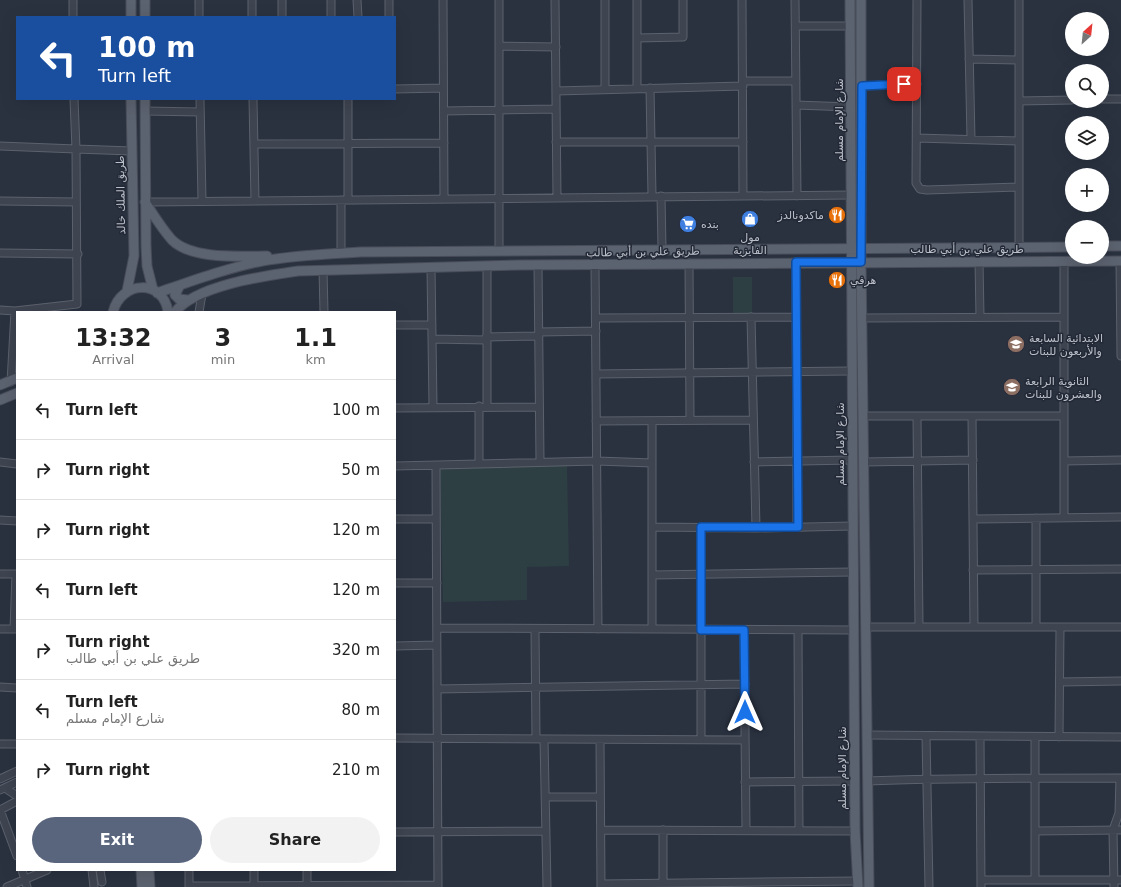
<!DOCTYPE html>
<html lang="en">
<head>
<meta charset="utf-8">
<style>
	body { margin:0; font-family:"DejaVu Sans","Noto Sans Arabic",sans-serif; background:#f2f2f2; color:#222; height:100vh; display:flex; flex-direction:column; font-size:15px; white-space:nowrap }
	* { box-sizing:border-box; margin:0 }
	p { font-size:13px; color:#767676 }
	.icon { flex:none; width:22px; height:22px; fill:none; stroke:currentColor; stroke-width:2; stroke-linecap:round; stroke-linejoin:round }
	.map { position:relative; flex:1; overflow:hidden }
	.drawer { position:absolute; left:16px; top:311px; width:380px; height:560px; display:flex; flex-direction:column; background:#fff; border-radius:0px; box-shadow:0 4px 16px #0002 }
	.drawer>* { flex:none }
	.hud { position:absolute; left:16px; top:16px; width:380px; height:84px; border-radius:0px; box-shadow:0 4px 16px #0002; background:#1a4fa0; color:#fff; overflow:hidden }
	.needle { width:26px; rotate:27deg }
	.tools { position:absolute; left:1065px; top:12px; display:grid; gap:8px }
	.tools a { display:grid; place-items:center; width:44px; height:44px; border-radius:50%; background:#fff; box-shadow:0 4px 16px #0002; font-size:20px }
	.pin { position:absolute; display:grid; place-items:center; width:34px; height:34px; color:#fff; margin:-17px; border-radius:8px; box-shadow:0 2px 6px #0006 }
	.me { position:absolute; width:44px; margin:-22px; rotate:0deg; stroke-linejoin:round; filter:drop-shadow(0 0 3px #0008) }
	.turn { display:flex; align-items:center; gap:14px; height:84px; padding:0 16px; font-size:18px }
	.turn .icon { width:52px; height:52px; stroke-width:2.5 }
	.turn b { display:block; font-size:28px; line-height:34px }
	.eta { display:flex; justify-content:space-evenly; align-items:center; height:68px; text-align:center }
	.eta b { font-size:24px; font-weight:700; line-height:28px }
	.action { display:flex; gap:8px; margin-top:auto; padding:8px 16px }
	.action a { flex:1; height:46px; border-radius:24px; background:#59657d; color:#fff; font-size:16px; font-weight:700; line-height:46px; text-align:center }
	.action a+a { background:#f2f2f2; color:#222 }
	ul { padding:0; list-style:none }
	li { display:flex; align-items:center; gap:12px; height:60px; padding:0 16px; border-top:1px solid #e0e0e0 }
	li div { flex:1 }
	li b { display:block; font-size:15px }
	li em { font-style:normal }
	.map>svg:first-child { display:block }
	.green { fill:#2d3f42 }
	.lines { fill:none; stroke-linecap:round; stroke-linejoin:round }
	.minor-casing { stroke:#5c626d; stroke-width:9 }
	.major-casing { stroke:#484d59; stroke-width:11 }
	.minor { stroke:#3e4450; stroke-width:7 }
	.major { stroke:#5c6370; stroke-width:9 }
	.route-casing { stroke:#114b97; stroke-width:10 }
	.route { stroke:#1a73e8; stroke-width:7 }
	.labels { text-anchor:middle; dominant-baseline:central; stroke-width:3; stroke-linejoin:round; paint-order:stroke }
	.street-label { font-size:11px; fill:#bbc0ca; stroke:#232936 }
	.poi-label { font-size:11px; fill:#bbc0ca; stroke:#232936; text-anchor:start }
</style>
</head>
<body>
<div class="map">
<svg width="1121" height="887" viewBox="0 0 1121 887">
	<rect width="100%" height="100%" fill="#2a3240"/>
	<path class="green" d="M733,277H752V313H733Z
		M567,465L569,566L527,567V600L443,602L440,467Z"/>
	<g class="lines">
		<defs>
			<path id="minor" d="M73,0V17
				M199,0V17
				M252,0V17
				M331,0V17
				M357,0L358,17
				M443,0L444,199
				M499,0V251
				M555,0L557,198
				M742,0L743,196
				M795,0L797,196
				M917,0L916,183L920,189L927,190L1019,187
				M968,0L971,139
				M1019,0V247
				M282,17V0
				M389,17V0
				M796,26H850
				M637,38L683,37V0
				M499,46L556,47
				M969,59L1019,60
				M743,81H796
				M862,86L917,84
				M650,88L652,196
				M395,89L443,88
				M605,89V0
				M637,89V0
				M556,91L743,86
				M74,99L76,149L132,151
				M200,99L202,201
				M253,99L255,201
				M348,99V200
				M1102,99H1121
				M1019,101L1072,100
				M796,105L851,107
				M145,111L200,112
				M444,111L556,109
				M917,138L1019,141
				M556,142H743
				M254,144L444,143
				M0,146L76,149L77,304L15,311L0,310
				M661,196L662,249
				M341,200V253
				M0,201L76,202
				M145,202L851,195
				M0,253L78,254
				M979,261L980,317
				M1064,261V517
				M1120,261L1121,356
				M796,262L797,527
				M689,263L690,420
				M595,264L598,629
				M538,265L540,462
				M431,268L433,407
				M323,270L324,312
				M199,312L202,294
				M751,317L756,528
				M596,318L796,317
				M862,318L1064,317
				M395,325H432
				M539,332L596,331
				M486,337L539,336
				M432,339L486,340
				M596,374L851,371
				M11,382L15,311
				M479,406V464
				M487,406V266
				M395,408L539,407
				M864,416H1064
				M917,416L919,627
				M972,416L974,627
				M596,421L752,420
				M1064,461L1121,460
				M0,462L17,464
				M754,462L852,460
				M864,462L973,460
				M395,466L597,461L652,463
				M436,466L438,887
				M395,519H436
				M973,519L1121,517
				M0,520L17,521
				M652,527L756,528L853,526
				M973,570L1121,569
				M0,574H17
				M652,575L853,572
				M395,583H437
				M866,627H1121
				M1036,627V518
				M437,628L854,630
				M0,629H17
				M14,629L16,574
				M535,629L536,739
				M652,629V421
				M744,630L746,830
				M798,630L799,830
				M395,646L437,645
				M1060,682L1121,681
				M0,687L17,688
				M437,689L745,684
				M867,735L1121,737
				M926,736L929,887
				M980,737L981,887
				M1035,737V880
				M1059,737L1060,627
				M395,738L745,740
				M544,739L547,887
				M701,739V527
				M600,740L601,887
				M0,744H17
				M0,779L17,771
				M867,781C951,778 1035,778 1120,778L1119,813L1113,830L1114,887
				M745,782L855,781
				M5,788L17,796
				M0,790L17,782
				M545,797H600
				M0,810L17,856
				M0,810L17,801
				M601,830L855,831
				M663,830V886
				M1035,831L1121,830
				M395,832L546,831
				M22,870L27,887
				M92,870L94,887
				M100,870L102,882
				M189,870V886L438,885
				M254,870V886
				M307,870V886
				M981,880H1121
				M601,884L858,881
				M7,887L47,870"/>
			<path id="major" d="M131,0V17
				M145,0V17
				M850,0L855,831L858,887
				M861,0V261L869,887
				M145,99L146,245L147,266L153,290
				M145,202C153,214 162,229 172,240C192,260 241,256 267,256
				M1102,246H1121
				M180,285L175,295L179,299L188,300
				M127,291L134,256L131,99
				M157,293C192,281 227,268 262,261C295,255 327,254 360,252L1072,247
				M113,312C121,280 164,279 168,312
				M175,312C197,285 264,276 298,271L521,265L1121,261
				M0,385L17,378
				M0,400L17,393
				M141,870L142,887
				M149,870L150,887"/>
		</defs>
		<use href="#minor" class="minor-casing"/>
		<use href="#major" class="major-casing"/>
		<use href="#minor" class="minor"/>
		<use href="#major" class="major"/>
	</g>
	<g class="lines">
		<defs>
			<path id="route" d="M745,712L744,630H701V527H798L796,262H861L862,86L904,84"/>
		</defs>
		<use href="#route" class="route-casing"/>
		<use href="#route" class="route"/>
	</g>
	<defs>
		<symbol id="restaurant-disc" viewBox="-11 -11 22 22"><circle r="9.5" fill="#e8710a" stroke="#232936"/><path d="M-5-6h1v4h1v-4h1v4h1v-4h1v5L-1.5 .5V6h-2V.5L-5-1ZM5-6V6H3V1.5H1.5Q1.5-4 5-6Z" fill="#fff"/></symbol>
		<symbol id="shop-disc" viewBox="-11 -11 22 22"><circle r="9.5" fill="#3f7fe0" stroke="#232936"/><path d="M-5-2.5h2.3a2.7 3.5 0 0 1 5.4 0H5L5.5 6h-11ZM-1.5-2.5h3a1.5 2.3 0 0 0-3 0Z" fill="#fff"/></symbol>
		<symbol id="supermarket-disc" viewBox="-11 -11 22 22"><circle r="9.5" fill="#3f7fe0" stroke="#232936"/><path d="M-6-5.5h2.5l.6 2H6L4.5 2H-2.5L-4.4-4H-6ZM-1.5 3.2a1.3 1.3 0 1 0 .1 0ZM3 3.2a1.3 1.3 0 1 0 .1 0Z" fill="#fff"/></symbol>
		<symbol id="school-disc" viewBox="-11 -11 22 22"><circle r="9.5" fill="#8d6e63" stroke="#232936"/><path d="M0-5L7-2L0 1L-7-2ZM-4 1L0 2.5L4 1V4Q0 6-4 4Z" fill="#fff"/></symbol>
	</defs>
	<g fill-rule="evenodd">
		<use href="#restaurant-disc" x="827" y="205" width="20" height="20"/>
		<use href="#shop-disc" x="740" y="209" width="20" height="20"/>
		<use href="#supermarket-disc" x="678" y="214" width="20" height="20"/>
		<use href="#restaurant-disc" x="827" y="270" width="20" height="20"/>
		<use href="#school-disc" x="1006" y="334" width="20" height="20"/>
		<use href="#school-disc" x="1002" y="377" width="20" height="20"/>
	</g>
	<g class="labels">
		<g class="street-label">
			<text transform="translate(839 120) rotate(-90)">شارع الإمام مسلم</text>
			<text transform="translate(121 195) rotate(-91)">طريق الملك خالد</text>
			<text x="967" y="249">طريق علي بن أبي طالب</text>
			<text transform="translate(643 252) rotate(-1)">طريق علي بن أبي طالب</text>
			<text transform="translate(840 444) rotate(-90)">شارع الإمام مسلم</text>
			<text transform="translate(842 768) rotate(-90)">شارع الإمام مسلم</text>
		</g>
		<g class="poi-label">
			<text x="824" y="215" text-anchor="end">ماكدونالدز</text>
			<text x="701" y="224">بنده</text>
			<text x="750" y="237" text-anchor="middle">مول<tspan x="750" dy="13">الفايزية</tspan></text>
			<text x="850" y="280">هرفي</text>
			<text x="1029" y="338">الابتدائية السابعة<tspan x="1029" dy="13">والأربعون للبنات</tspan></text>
			<text x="1025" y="381">الثانوية الرابعة<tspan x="1025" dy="13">والعشرون للبنات</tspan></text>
		</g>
	</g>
</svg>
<div class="tools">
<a><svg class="needle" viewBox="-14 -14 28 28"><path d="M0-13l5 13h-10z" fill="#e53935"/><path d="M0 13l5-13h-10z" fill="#767676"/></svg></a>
<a><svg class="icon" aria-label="search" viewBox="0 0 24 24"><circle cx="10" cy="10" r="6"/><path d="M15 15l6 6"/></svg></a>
<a><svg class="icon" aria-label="layers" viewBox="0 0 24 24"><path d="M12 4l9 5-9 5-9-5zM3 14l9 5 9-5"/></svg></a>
<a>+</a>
<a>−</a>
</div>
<div class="pin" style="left:904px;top:84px;background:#d93025"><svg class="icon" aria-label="arrive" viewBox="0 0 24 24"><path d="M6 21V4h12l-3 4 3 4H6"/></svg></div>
<svg class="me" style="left:745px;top:712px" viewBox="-20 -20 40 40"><path d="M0-17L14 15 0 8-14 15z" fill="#1a73e8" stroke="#fff" stroke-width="4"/></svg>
<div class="hud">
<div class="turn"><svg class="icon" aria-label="left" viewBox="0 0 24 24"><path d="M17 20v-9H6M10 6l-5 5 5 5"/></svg><div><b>100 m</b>Turn left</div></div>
</div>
<section class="drawer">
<div class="eta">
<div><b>13:32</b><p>Arrival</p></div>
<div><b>3</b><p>min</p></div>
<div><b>1.1</b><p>km</p></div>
</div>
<ul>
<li><svg class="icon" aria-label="left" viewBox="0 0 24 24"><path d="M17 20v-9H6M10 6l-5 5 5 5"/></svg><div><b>Turn left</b></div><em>100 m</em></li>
<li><svg class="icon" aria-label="right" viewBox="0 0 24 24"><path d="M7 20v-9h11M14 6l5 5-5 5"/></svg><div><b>Turn right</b></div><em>50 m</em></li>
<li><svg class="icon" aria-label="right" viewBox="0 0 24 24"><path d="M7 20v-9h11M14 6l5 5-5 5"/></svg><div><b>Turn right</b></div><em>120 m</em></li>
<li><svg class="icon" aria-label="left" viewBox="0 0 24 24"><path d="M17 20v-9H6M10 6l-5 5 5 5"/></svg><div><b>Turn left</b></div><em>120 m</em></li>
<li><svg class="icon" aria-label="right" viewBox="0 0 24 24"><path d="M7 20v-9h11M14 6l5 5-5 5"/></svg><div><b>Turn right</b><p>طريق علي بن أبي طالب</p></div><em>320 m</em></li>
<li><svg class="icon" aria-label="left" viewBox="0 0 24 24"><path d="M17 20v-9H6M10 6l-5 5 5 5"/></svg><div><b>Turn left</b><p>شارع الإمام مسلم</p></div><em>80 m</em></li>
<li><svg class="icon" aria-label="right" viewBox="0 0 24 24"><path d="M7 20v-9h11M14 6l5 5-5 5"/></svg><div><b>Turn right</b></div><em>210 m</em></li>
</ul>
<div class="action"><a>Exit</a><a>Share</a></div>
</section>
</div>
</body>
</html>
